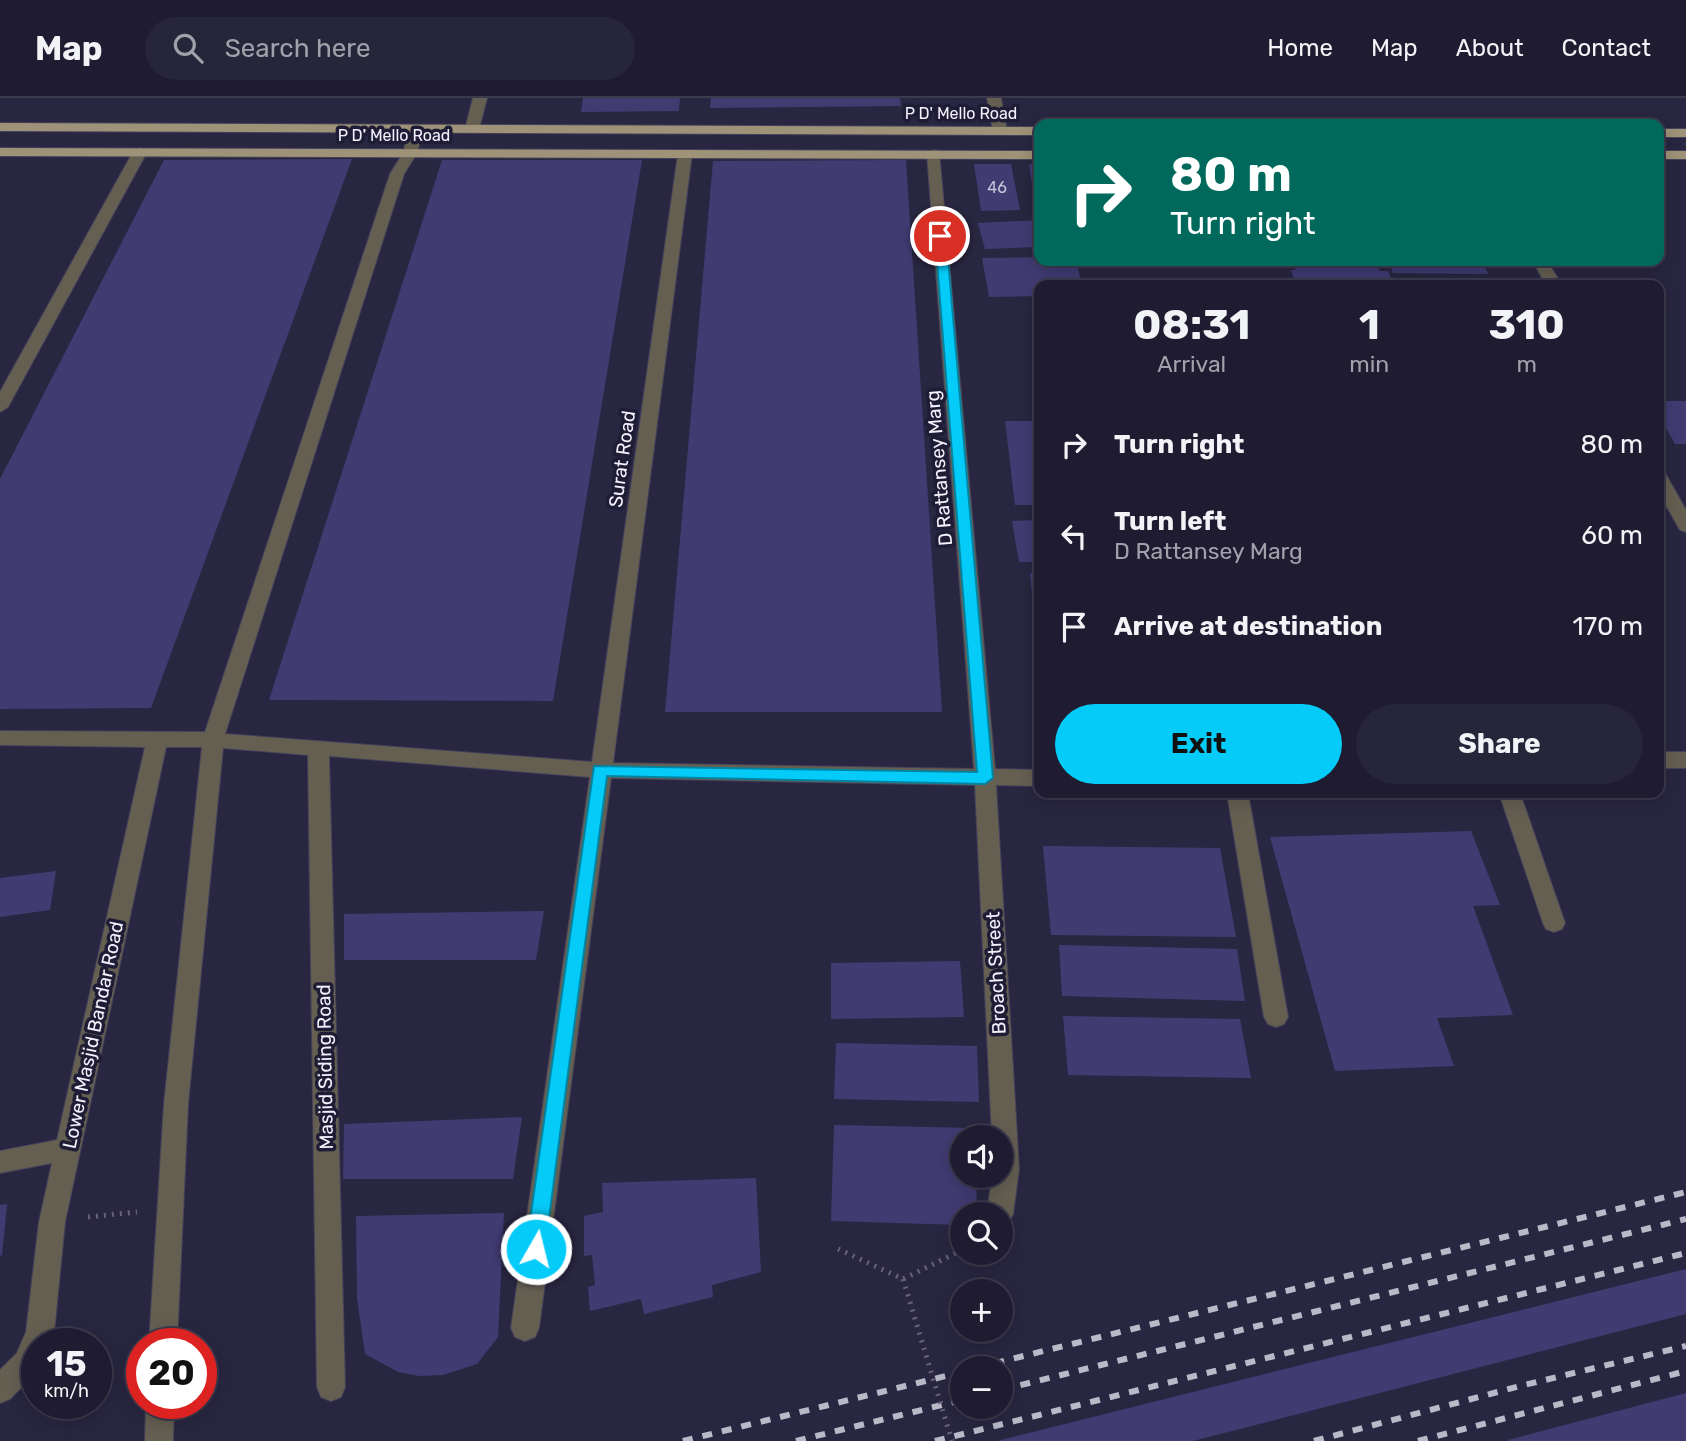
<!DOCTYPE html>
<html lang="en">
<head>
<meta charset="utf-8">
<style>
	body { margin:0; font-family:Rubik,sans-serif; background:#272539; color:#f1f3f6; height:100vh; display:flex; flex-direction:column; font-size:26px; white-space:nowrap }
	* { box-sizing:border-box; margin:0 }
	p { font-size:23px; color:#a1a1ab }
	.icon { flex:none; width:38px; height:38px; fill:none; stroke:currentColor; stroke-width:2; stroke-linecap:round; stroke-linejoin:round }
	.map { position:relative; flex:1; overflow:hidden }
	.details { position:absolute; left:1034px; top:182px; width:630px; height:518px; display:flex; flex-direction:column; background:#1f1c31; border-radius:14px; box-shadow:0 4px 18px #0003,0 0 0 2px #3c3a4d }
	.details>* { flex:none }
	.hud { position:absolute; left:1034px; top:21px; width:630px; height:147px; border-radius:14px; box-shadow:0 4px 18px #0003,0 0 0 2px #3c3a4d; background:#00695c; color:#fff; overflow:hidden }
	.tools { position:absolute; left:950px; top:1027px; display:grid; gap:14px }
	.tools a { display:grid; place-items:center; width:63px; height:63px; border-radius:50%; background:#1f1c31; box-shadow:0 4px 18px #0003,0 0 0 2px #3c3a4d; font-size:35px }
	.speed { position:absolute; left:21px; top:1230px; display:flex; gap:14px; font-size:35px; font-weight:700; text-align:center }
	.speed>* { display:grid; place-content:center; width:91px; height:91px; border-radius:50%; background:#1f1c31; box-shadow:0 4px 18px #0003,0 0 0 2px #3c3a4d; line-height:1 }
	.speed small { font-size:18px; font-weight:400 }
	.speed .limit { border:10px solid #d22; background:#fff; color:#111 }
	.pin { position:absolute; display:grid; place-items:center; width:60px; height:60px; color:#fff; margin:-30px; border:4px solid #fff; border-radius:50%; box-shadow:0 2px 7px #0007 }
	.me { position:absolute; width:77px; margin:-38px; rotate:8deg; stroke-linejoin:round; filter:drop-shadow(0 0 5px #0008) }
	.turn { display:flex; align-items:center; gap:24px; height:147px; padding:0 21px; font-size:32px }
	.turn .icon { width:91px; height:91px; stroke-width:2.5 }
	.turn b { display:block; font-size:49px; line-height:60px }
	.eta { display:flex; justify-content:space-evenly; align-items:center; height:119px; text-align:center }
	.eta b { font-size:42px; font-weight:700; line-height:49px }
	.button { display:flex; gap:14px; margin-top:auto; padding:14px 21px }
	.button a { flex:1; height:80px; border-radius:42px; background:#05cbf9; color:#111; font-size:28px; font-weight:700; line-height:80px; text-align:center }
	.button a+a { background:#272539; color:#f1f3f6 }
	ul { padding:0; list-style:none }
	li { display:flex; align-items:center; gap:21px; height:91px; padding:0 21px }
	li div { flex:1 }
	li b { display:block; font-size:26px }
	li em { font-style:normal }
	header { display:flex; align-items:center; gap:42px; box-sizing:border-box; height:98px; padding:0 35px; background:#1f1c31; border-bottom:2px solid #3c3a4d }
	header strong { font-size:33px }
	nav { display:flex; gap:38px; margin-inline-start:auto; font-size:24px }
	.search { width:490px; height:63px; background:#272539; display:flex; align-items:center; gap:18px; box-sizing:border-box; padding:0 24px; border-radius:38px; color:#a1a1ab; font-size:26px }
	.map>svg:first-child { display:block }
	.building { fill:#413b72 }
	.lines { fill:none; stroke-linecap:round; stroke-linejoin:round }
	.minor-casing { stroke:#45425b; stroke-width:2 }
	.major-casing { stroke:#45425b; stroke-width:2 }
	.path { stroke:#67647a; stroke-width:5; stroke-dasharray:2 6; stroke-linecap:butt }
	.minor { fill:#655f52; fill-rule:evenodd }
	.major { fill:#9e9378; fill-rule:evenodd }
	.rail { stroke:#bab9c8; stroke-width:6; stroke-dasharray:10 10; stroke-linecap:butt }
	.path-bridge { stroke:#67647a; stroke-width:5; stroke-dasharray:2 6; stroke-linecap:butt }
	.route { fill:#05cbf9; stroke:#0384a2; stroke-width:2 }
	.labels { text-anchor:middle; dominant-baseline:central; stroke-width:7; stroke-linejoin:round; paint-order:stroke }
	.far-street-label { font-size:16px; fill:#f2f1fc; stroke:#1f1d36 }
	.number-label { font-size:16px; fill:#c6c4da }
	.street-label { font-size:19px; fill:#f2f1fc; stroke:#1f1d36 }
</style>
</head>
<body>
<header>
<strong>Map</strong>
<div class="search"><svg class="icon" aria-label="search" viewBox="0 0 24 24"><circle cx="10" cy="10" r="6"/><path d="M15 15l6 6"/></svg>Search here</div>
<nav><a>Home</a><a>Map</a><a>About</a><a>Contact</a></nav>
</header>
<div class="map">
<svg width="1686" height="1343" viewBox="0 0 1686 1343">
	<rect width="100%" height="100%" fill="#292641"/>
	<path class="building" d="M583,0H680L679,13L581,14Z
		M711,0H900L901,8L710,10Z
		M352,61L151,610L0,611V381L164,62Z
		M442,62H642L553,603L269,602Z
		M906,62L942,614H665L713,63Z
		M974,66H1011L1020,112L981,113Z
		M1029,66H1040V111H1036Z
		M1040,122V149L985,151L978,125Z
		M1040,159V163H1076L1082,187H1040V198L989,199L982,160Z
		M1106,163H1213L1215,170H1107Z
		M1292,163H1376L1380,173H1388L1394,187H1296L1291,172H1296Z
		M1389,163H1482L1488,176L1393,175Z
		M1659,303H1686V346H1675L1659,318Z
		M1005,323H1040V407H1015Z
		M1040,422V464H1019L1012,423Z
		M1030,475L1040,476V539H1036Z
		M1471,733L1500,807L1473,808L1513,917L1437,920L1454,968L1335,973L1270,739Z
		M1043,748L1220,750L1236,839L1051,837Z
		M56,773L50,812L0,819V780Z
		M544,813L536,862H344V816Z
		M1059,847L1237,851L1245,903L1062,898Z
		M960,863L964,919L831,921V865Z
		M1063,918L1240,921L1251,980L1068,977Z
		M836,945L977,948L979,1004L834,1001Z
		M522,1019L513,1081H343L344,1026Z
		M834,1027L974,1030V1040H962V1078H976L977,1116H962V1127L831,1123Z
		M756,1080L761,1174L712,1187L713,1199L644,1216L641,1201L590,1213L588,1189L595,1187L592,1157L584,1158V1118L603,1114L602,1085Z
		M7,1106L2,1158L0,1157V1107Z
		M504,1115L498,1239L477,1266L443,1277L419,1278L398,1274L365,1256L357,1200L356,1118Z
		M1686,1171V1216L1193,1343H997Z
		M1686,1295V1343H1508V1342Z"/>
	<g class="lines">
		<defs>
			<path id="minor" d="M473,0H487L479,31L472,35L465,31Z
				M987,0H1001L1007,33L1005,36L1000,37L993,33Z
				M416,27L423,31L417,55L404,76L225,636L592,664L678,56L685,52L692,56L613,665L974,671L927,56L934,52L939,53L995,671L1040,672V688L996,687L1019,1071L1013,1116L1009,1124L1001,1127V1116H987L992,1078H1001V1040H992L975,687L611,680L539,1230L535,1239L525,1243L515,1239L511,1230L590,679L329,658L345,1289L341,1299L331,1303L321,1299L317,1289L308,657L223,650L188,1006L177,1246H149L164,1006L202,649H166L65,1124L54,1235L49,1246H37V1273L10,1301L0,1305V1272L17,1255L26,1234L39,1124L52,1065L0,1075V1053L57,1042L145,649L0,647V633L205,634L390,76L403,55L409,31Z
				M140,50L147,54L8,309L0,314V294L133,54Z
				M1533,163H1547L1562,187H1546Z
				M1659,374L1665,375L1686,412V434L1680,432L1659,395Z
				M1659,654H1686V670H1659Z
				M1227,695H1248L1288,919L1284,926L1276,929L1268,926L1264,919Z
				M1499,695H1520L1565,825L1562,831L1554,834L1546,831L1543,825Z
				M146,1306H174L173,1343H145Z"/>
			<path id="major" d="M0,25L1040,29V37L0,33Z
				M1659,31H1686V39H1659Z
				M0,50L1040,53V61L0,58Z
				M1659,53H1686V61H1659Z"/>
		</defs>
		<use href="#minor" class="minor-casing"/>
		<use href="#major" class="major-casing"/>
		<path class="path" d="M88,1119L137,1114
			M838,1151L903,1181L962,1152"/>
		<use href="#minor" class="minor"/>
		<use href="#major" class="major"/>
		<path class="rail" d="M975,1270L1686,1094
			M1001,1292L1686,1121
			M683,1343L962,1274
			M796,1343L962,1302
			M935,1343L1686,1155
			M1314,1343L1520,1288L1686,1248
			M1418,1343L1686,1273"/>
		<path class="path-bridge" d="M903,1181L952,1343"/>
	</g>
	<path class="route" d="M940,134L946,138L993,680L985,686L607,678L545,1151L543,1157L536,1160L528,1157L526,1151L594,668L977,674L935,138Z"/>
	<g class="labels">
		<g class="far-street-label">
			<text x="961" y="15">P D' Mello Road</text>
			<text x="394" y="37">P D' Mello Road</text>
		</g>
		<g class="number-label">
			<text x="997" y="89">46</text>
		</g>
		<g class="street-label">
			<text transform="translate(622 361) rotate(-82)">Surat Road</text>
			<text transform="translate(939 370) rotate(-95)">D Rattansey Marg</text>
			<text transform="translate(996 875) rotate(-93)">Broach Street</text>
			<text transform="translate(93 937) rotate(-78)">Lower Masjid Bandar Road</text>
			<text transform="translate(325 969) rotate(-91)">Masjid Siding Road</text>
		</g>
	</g>
</svg>
<div class="tools">
<a><svg class="icon" aria-label="sound" viewBox="0 0 24 24"><path d="M4 9h4l5-4v14l-5-4H4zM17 9q2 3 0 6"/></svg></a>
<a><svg class="icon" aria-label="search" viewBox="0 0 24 24"><circle cx="10" cy="10" r="6"/><path d="M15 15l6 6"/></svg></a>
<a>+</a>
<a>−</a>
</div>
<div class="speed"><div>15<small>km/h</small></div><div class="limit">20</div></div>
<div class="pin" style="left:940px;top:138px;background:#d93025"><svg class="icon" aria-label="arrive" viewBox="0 0 24 24"><path d="M6 21V4h12l-3 4 3 4H6"/></svg></div>
<svg class="me" style="left:536px;top:1151px" viewBox="-20 -20 40 40"><circle r="17" fill="#05cbf9" stroke="#fff" stroke-width="3"/><path d="M0-11L8 9 0 5-8 9z" fill="#fff"/></svg>
<div class="hud">
<div class="turn"><svg class="icon" aria-label="right" viewBox="0 0 24 24"><path d="M7 20v-9h11M14 6l5 5-5 5"/></svg><div><b>80 m</b>Turn right</div></div>
</div>
<section class="details">
<div class="eta">
<div><b>08:31</b><p>Arrival</p></div>
<div><b>1</b><p>min</p></div>
<div><b>310</b><p>m</p></div>
</div>
<ul>
<li><svg class="icon" aria-label="right" viewBox="0 0 24 24"><path d="M7 20v-9h11M14 6l5 5-5 5"/></svg><div><b>Turn right</b></div><em>80 m</em></li>
<li><svg class="icon" aria-label="left" viewBox="0 0 24 24"><path d="M17 20v-9H6M10 6l-5 5 5 5"/></svg><div><b>Turn left</b><p>D Rattansey Marg</p></div><em>60 m</em></li>
<li><svg class="icon" aria-label="arrive" viewBox="0 0 24 24"><path d="M6 21V4h12l-3 4 3 4H6"/></svg><div><b>Arrive at destination</b></div><em>170 m</em></li>
</ul>
<div class="button"><a>Exit</a><a>Share</a></div>
</section>
</div>
</body>
</html>
